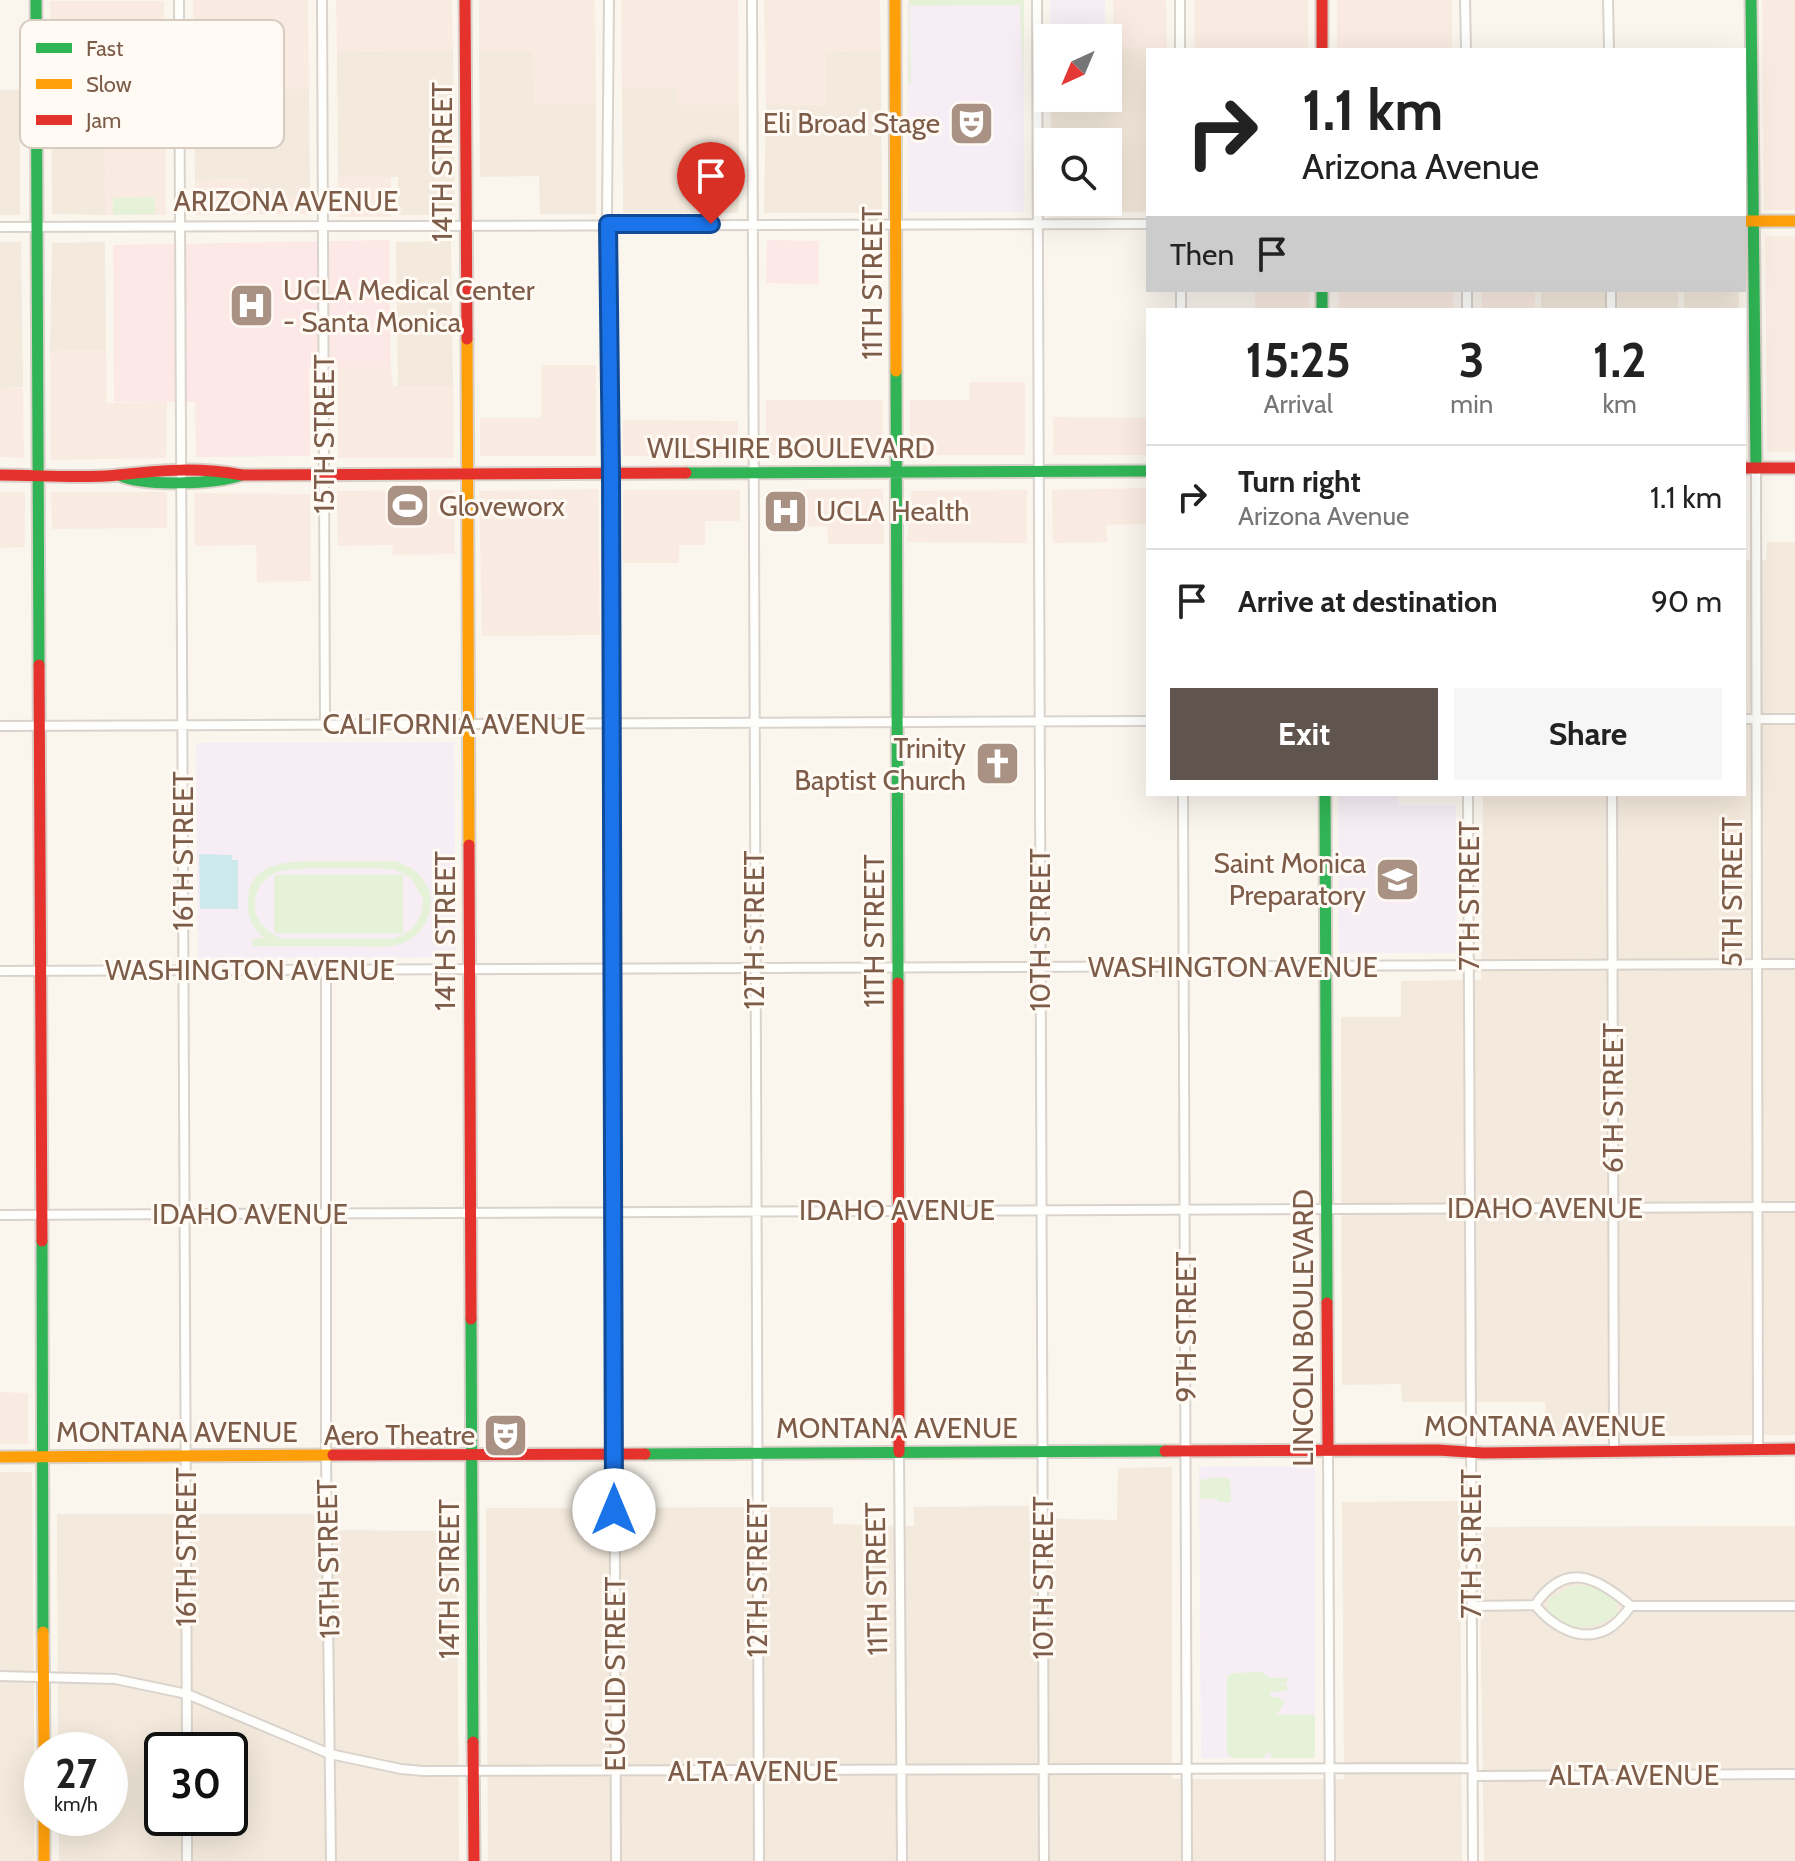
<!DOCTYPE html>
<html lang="en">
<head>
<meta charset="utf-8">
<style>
	body { margin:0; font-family:Cabin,sans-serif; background:#f6f6f6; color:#222; height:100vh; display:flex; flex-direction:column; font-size:30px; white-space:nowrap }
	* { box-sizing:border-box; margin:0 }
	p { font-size:26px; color:#767676 }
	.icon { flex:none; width:44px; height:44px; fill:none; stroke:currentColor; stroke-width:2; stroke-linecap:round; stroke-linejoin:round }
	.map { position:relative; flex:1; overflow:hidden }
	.panel { position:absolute; left:1146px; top:308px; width:600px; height:488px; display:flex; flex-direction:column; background:#fff; border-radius:0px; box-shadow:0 8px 32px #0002 }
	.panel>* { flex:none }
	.guide { position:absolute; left:1146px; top:48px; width:600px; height:244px; border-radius:0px; box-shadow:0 8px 32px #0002; background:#fff; color:#222; overflow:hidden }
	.needle { width:52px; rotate:224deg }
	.buttons { position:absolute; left:1034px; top:24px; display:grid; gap:16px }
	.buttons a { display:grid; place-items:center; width:88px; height:88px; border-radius:0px; background:#fff; box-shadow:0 8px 32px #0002; font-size:40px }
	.speed { position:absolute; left:24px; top:1732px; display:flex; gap:16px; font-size:40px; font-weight:700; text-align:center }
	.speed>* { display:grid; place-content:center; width:104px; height:104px; border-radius:50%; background:#fff; box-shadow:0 8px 32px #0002; line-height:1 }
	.speed small { font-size:20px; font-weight:400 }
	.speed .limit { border:4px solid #111; border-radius:12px; background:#fff; color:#111 }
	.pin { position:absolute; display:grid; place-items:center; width:68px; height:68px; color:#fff; margin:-82px -34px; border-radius:50% 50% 50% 0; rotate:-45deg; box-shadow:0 0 8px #0007 }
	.pin .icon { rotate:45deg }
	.me { position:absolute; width:88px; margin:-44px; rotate:0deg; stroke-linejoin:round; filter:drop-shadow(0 0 6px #0008) }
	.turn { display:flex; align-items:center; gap:28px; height:168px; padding:0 24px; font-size:36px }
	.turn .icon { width:104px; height:104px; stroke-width:2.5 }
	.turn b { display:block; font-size:56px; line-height:68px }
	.then { display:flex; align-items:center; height:76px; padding:0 24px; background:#0003; gap:16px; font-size:30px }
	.eta { display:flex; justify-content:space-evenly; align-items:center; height:136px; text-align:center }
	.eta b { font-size:48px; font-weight:800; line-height:56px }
	.action { display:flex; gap:16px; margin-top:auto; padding:16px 24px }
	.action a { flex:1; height:92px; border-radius:0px; background:#5f544e; color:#fff; font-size:32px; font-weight:800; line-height:92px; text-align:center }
	.action a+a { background:#f6f6f6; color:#222 }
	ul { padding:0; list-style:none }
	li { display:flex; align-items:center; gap:24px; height:104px; padding:0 24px; border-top:2px solid #e0e0e0 }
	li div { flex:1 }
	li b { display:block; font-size:30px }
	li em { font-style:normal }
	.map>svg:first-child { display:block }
	.residential { fill:#f3e9dc; fill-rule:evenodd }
	.commercial { fill:#faebe2 }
	.education { fill:#f7edf5 }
	.medical { fill:#fce8e6 }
	.green { fill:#e6f2d8; fill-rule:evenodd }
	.water { fill:#cee9ec }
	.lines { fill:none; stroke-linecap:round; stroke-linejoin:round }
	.street-casing { stroke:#dad3cc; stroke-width:12 }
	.fast-casing { stroke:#dad2ca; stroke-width:15 }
	.slow-casing { stroke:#dad2ca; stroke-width:15 }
	.jam-casing { stroke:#dad2ca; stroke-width:15 }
	.street { stroke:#fefefc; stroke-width:8 }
	.fast { stroke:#30b455; stroke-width:11 }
	.slow { stroke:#ff9f0a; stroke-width:11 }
	.jam { stroke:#e5322d; stroke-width:11 }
	.route-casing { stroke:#114b97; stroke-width:20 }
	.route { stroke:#1a73e8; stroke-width:14 }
	.labels { text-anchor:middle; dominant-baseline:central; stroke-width:6; stroke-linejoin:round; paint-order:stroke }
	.poi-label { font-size:28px; fill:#7d5c49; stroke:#fffaf3; text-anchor:end }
	.street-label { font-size:28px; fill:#7d5c49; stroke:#fffaf3 }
	.key { fill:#fffaf3; stroke:#d8cbc0; stroke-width:2 }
	.key-label { font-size:22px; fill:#7d5c49 }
</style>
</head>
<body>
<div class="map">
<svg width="1795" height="1861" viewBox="0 0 1795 1861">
	<rect width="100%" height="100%" fill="#faf6ee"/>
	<path class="residential" d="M1108,49H1167L1148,50V212L1051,213V202H1108V142H1051L1050,98H1108Z
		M453,51L455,215H398V177H338L337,52Z
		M881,51L882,213H764L766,104L826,105V52Z
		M479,52H533L534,104H596V214H540L539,176L480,177Z
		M193,54H247L248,89H309L310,196H249L248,179L195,180Z
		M51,72H103L106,215L52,214Z
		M622,87H677V105H739V213H623Z
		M0,90H20V215H0Z
		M451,241L453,386H398L396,242Z
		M0,242H21L23,387L0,388Z
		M105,242L106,350L50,351L52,243Z
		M1684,290H1739V310H1684Z
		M1541,291H1678V310H1541Z
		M1767,542H1795V1435L1546,1437L1545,1402H1402L1401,1384L1342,1385L1341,1017H1401V981L1481,980L1483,794H1744V560H1766Z
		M1172,1467V1779H1344L1342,1502L1460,1501L1462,1861H488L486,1508L833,1507V1524L914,1526V1507L1029,1506V1518L1117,1520L1118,1468Z
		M0,1472H32L35,1861H0Z
		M57,1514H314L315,1530L457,1531L459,1861H59V1818H110V1750H58ZM162,1750H230V1818H162Z
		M1795,1526V1861H1484L1479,1527Z"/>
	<path class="commercial" d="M193,0H308L309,89H247V54H193Z
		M336,0H452L453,51L337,52Z
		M479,0H595L596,104H534L533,52H479Z
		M621,0H738L739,105H677L676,87H622Z
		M764,0H880L881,51L826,52V105L766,104Z
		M1113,0H1166L1167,49H1114Z
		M1195,0H1308V50H1195Z
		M1337,0H1452V50H1337Z
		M1762,0H1795V210H1764Z
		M50,1H164L166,215H106L103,72H51Z
		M338,177H391V217H339Z
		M249,179L250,196H310V214L195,215V180Z
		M1765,236H1795V452H1767Z
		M1255,290H1309V310H1255Z
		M1339,290H1453V310H1339Z
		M1482,290H1535V310H1482Z
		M106,350L107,403L167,402L166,458L51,460L50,351Z
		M541,365H596V456H480V418H541Z
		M338,367H391L393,386H453L454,458H338Z
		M970,382H1025V455H910V400H969Z
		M0,388H23L24,458L0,457Z
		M766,400H883V455H766Z
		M1053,417L1148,418V455H1053Z
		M623,420L738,421V457L623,456Z
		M1148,488V524L1107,525V542L1053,543L1052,490Z
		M598,489L600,635L482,636L479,491Z
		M883,489L884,544H828L827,526L768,527L767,490Z
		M454,490L455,554L393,555L392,545L338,546L337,491Z
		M623,490H740V521H705V545H679V563H623Z
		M1027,490V543L907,542L911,491Z
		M0,492H25V547L0,548Z
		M51,492H167V528L52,529Z
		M194,493L310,494L311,581L257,582L256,545L195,546Z
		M0,1392L28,1393V1444H0Z"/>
	<path class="education" d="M909,0H1024V212H908L907,2Z
		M1050,0H1105V33H1050Z
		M454,742L456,957L198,958L196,743Z
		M1338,794H1398L1399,805H1456L1457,953H1339Z
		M1315,1466V1758H1201L1199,1467Z"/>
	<path class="medical" d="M389,240L391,367H309L310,456L196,457L195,402H114L113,245Z
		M767,240L819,241V284L766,283Z"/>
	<path class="green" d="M909,0H1024L1023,84L1020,5L910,6L911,84H908Z
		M155,197V214L113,215V198Z
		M393,861C410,865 423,874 429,891C436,913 422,938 400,944C385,949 367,946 351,946C319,946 286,946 253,946L252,939L264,938C252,927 247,917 248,900C248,857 301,861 331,861C352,861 373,861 393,861ZM394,869L411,878L423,899C423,921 411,935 390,939H283C269,934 257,924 255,909C254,893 261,879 275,873C292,865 371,869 394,869Z
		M274,875H403V933H274Z
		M1219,1477L1230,1479L1231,1502H1218L1217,1499H1200V1480Z
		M1581,1585L1599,1589L1617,1600V1614C1598,1630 1558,1636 1547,1609L1550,1598L1568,1588Z
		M1262,1672L1269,1678H1287V1684H1270L1287,1685V1691L1270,1692L1271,1697H1278L1285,1703L1276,1715H1315V1758H1271L1270,1751L1263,1758H1232L1227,1753V1676L1233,1673Z"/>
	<path class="water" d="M199,854L232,855V860H238V909H200Z"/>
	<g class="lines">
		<defs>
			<path id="street" d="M179,0L187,1750
				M322,0L325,724
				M609,0L607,215L611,473L616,1861
				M752,0L759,1861
				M1037,0L1044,1861
				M1180,0V50
				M1465,0L1466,50
				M1608,0L1609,50
				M0,227L1148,224
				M1181,290V310
				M1467,310V290
				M1611,310V290
				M1756,468L1758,1449
				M1744,719H1795
				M0,726L1148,721
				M1183,794L1187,1861
				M1468,794L1473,1861
				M1612,794L1614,1450
				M326,970V1455L331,1861
				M0,971L1795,964
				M0,1215L1795,1207
				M1328,1450L1330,1861
				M899,1452L902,1861
				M1535,1605C1566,1560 1597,1577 1631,1606H1795
				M1535,1605C1552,1626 1581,1644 1608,1629C1617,1624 1625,1614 1631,1606
				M1471,1606L1535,1605
				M0,1676L115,1679L187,1694L330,1754L401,1769L423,1771L1473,1768
				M1473,1776L1795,1774
				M187,1818V1861"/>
			<path id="fast" d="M36,0L39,665
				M1751,0L1756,468
				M1322,290V310
				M896,371L898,983
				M686,473L1148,471
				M119,475C144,487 215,484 242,475
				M1325,794L1327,1303
				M42,1241L43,1632
				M471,1319L473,1742
				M645,1454L1165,1451"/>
			<path id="slow" d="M895,0L896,371
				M1744,221H1795
				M467,339L469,845
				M0,1457L333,1455
				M43,1632L44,1750
				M44,1818V1861"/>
			<path id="jam" d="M465,0L467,339
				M1322,0V50
				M1744,468H1795
				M0,475C38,475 81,479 118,475C160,470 200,467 242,475L686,473
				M39,665L42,1241
				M469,845L471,1319
				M898,983L899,1452
				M1327,1303L1328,1450
				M1165,1451L1438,1450L1483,1453L1795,1449
				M333,1455L645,1454
				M473,1742L474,1861"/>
		</defs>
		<use href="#street" class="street-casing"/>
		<use href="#fast" class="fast-casing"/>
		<use href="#slow" class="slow-casing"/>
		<use href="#jam" class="jam-casing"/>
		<use href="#street" class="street"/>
		<use href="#fast" class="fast"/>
		<use href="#slow" class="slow"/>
		<use href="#jam" class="jam"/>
	</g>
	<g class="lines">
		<defs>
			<path id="route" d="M614,1510L611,473L608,224H711"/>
		</defs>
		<use href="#route" class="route-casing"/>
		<use href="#route" class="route"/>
	</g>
	<defs>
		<symbol id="theatre-square" viewBox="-11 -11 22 22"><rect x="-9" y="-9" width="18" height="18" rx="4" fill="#a99283" stroke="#fffaf3"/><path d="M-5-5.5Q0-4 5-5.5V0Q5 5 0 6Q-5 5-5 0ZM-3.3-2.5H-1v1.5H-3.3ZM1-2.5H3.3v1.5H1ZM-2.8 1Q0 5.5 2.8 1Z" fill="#fff"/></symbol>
		<symbol id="hospital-square" viewBox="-11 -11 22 22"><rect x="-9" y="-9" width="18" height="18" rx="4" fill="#a99283" stroke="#fffaf3"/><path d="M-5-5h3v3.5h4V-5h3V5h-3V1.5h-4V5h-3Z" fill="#fff"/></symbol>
		<symbol id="stadium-square" viewBox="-11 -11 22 22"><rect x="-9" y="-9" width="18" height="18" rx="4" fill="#a99283" stroke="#fffaf3"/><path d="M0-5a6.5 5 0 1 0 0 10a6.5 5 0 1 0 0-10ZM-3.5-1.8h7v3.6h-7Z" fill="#fff"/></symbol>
		<symbol id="church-square" viewBox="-11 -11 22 22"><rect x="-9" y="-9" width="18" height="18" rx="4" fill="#a99283" stroke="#fffaf3"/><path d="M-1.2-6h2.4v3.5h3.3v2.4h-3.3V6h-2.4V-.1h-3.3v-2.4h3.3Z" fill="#fff"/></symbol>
		<symbol id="school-square" viewBox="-11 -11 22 22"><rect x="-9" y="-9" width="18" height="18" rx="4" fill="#a99283" stroke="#fffaf3"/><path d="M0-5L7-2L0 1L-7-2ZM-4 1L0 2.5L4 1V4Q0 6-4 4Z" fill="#fff"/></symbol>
	</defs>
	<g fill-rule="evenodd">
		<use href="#theatre-square" x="946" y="98" width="51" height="51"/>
		<use href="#hospital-square" x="226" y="280" width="51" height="51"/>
		<use href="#stadium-square" x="382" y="480" width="51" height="51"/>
		<use href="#hospital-square" x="760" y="486" width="51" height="51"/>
		<use href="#church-square" x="972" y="738" width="51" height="51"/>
		<use href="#school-square" x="1372" y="854" width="51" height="51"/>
		<use href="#theatre-square" x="480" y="1410" width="51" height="51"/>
	</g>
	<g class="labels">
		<g class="poi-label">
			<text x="940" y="123">Eli Broad Stage</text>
			<text x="283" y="290" text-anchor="start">UCLA Medical Center<tspan x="283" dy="32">- Santa Monica</tspan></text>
			<text x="439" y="506" text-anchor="start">Gloveworx</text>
			<text x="816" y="511" text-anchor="start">UCLA Health</text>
			<text x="966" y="748">Trinity<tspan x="966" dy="32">Baptist Church</tspan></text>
			<text x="1366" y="863">Saint Monica<tspan x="1366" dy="32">Preparatory</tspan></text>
			<text x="475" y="1435">Aero Theatre</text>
		</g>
		<g class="street-label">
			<text transform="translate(442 162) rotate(-90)">14TH STREET</text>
			<text x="286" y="201">ARIZONA AVENUE</text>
			<text transform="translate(872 283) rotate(-90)">11TH STREET</text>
			<text transform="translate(324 434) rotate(-90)">15TH STREET</text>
			<text x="791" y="448">WILSHIRE BOULEVARD</text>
			<text x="454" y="724">CALIFORNIA AVENUE</text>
			<text transform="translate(183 851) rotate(-90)">16TH STREET</text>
			<text transform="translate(1732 892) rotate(-90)">5TH STREET</text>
			<text transform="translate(1469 896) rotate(-90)">7TH STREET</text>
			<text transform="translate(754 930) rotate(-90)">12TH STREET</text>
			<text transform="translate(1040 930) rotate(-90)">10TH STREET</text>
			<text transform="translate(445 931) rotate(-90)">14TH STREET</text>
			<text transform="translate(874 931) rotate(-90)">11TH STREET</text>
			<text x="1233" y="967">WASHINGTON AVENUE</text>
			<text x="250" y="970">WASHINGTON AVENUE</text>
			<text transform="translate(1613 1098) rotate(-90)">6TH STREET</text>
			<text x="1545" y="1208">IDAHO AVENUE</text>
			<text x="897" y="1210">IDAHO AVENUE</text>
			<text x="250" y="1214">IDAHO AVENUE</text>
			<text transform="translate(1186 1327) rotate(-90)">9TH STREET</text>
			<text transform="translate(1303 1328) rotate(-90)">LINCOLN BOULEVARD</text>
			<text x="1545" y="1426">MONTANA AVENUE</text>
			<text x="897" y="1428">MONTANA AVENUE</text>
			<text x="177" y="1432">MONTANA AVENUE</text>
			<text transform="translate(1471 1544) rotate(-90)">7TH STREET</text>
			<text transform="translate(186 1547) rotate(-90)">16TH STREET</text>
			<text transform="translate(328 1559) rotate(-91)">15TH STREET</text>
			<text transform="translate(757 1578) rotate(-90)">12TH STREET</text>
			<text transform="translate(1043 1578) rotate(-90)">10TH STREET</text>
			<text transform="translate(449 1579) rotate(-90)">14TH STREET</text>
			<text transform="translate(876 1579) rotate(-91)">11TH STREET</text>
			<text transform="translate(615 1674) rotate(-90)">EUCLID STREET</text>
			<text x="753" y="1771">ALTA AVENUE</text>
			<text x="1634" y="1775">ALTA AVENUE</text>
		</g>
	</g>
	<rect x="20" y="20" width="264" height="128" rx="12" class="key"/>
	<rect x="36" y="43" width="36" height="10" fill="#30b455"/>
	<rect x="36" y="79" width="36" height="10" fill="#ff9f0a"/>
	<rect x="36" y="115" width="36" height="10" fill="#e5322d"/>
	<g class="key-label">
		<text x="86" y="56">Fast</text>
		<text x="86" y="92">Slow</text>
		<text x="86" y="128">Jam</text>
	</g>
</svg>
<div class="buttons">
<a><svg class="needle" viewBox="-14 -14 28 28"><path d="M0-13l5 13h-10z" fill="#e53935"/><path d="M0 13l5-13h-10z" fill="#767676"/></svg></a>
<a><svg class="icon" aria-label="search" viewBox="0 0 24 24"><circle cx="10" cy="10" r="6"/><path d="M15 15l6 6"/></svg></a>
</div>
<div class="speed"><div>27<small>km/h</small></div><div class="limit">30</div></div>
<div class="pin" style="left:711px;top:224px;background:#d93025"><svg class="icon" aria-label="arrive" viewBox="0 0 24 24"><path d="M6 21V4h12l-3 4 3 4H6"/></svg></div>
<svg class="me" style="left:614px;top:1510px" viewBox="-20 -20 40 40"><circle r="19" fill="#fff"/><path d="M0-13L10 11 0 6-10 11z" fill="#1a73e8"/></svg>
<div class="guide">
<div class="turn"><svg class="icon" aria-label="right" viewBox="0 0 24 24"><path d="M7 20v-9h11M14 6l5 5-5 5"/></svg><div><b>1.1 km</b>Arizona Avenue</div></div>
<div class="then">Then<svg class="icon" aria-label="arrive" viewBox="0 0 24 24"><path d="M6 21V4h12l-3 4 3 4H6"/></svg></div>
</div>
<section class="panel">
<div class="eta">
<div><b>15:25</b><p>Arrival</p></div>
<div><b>3</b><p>min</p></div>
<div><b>1.2</b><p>km</p></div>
</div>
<ul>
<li><svg class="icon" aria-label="right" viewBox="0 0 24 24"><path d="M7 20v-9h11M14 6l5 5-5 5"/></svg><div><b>Turn right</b><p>Arizona Avenue</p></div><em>1.1 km</em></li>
<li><svg class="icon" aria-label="arrive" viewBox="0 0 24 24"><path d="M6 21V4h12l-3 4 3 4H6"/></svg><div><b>Arrive at destination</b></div><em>90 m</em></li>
</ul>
<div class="action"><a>Exit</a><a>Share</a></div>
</section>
</div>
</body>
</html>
